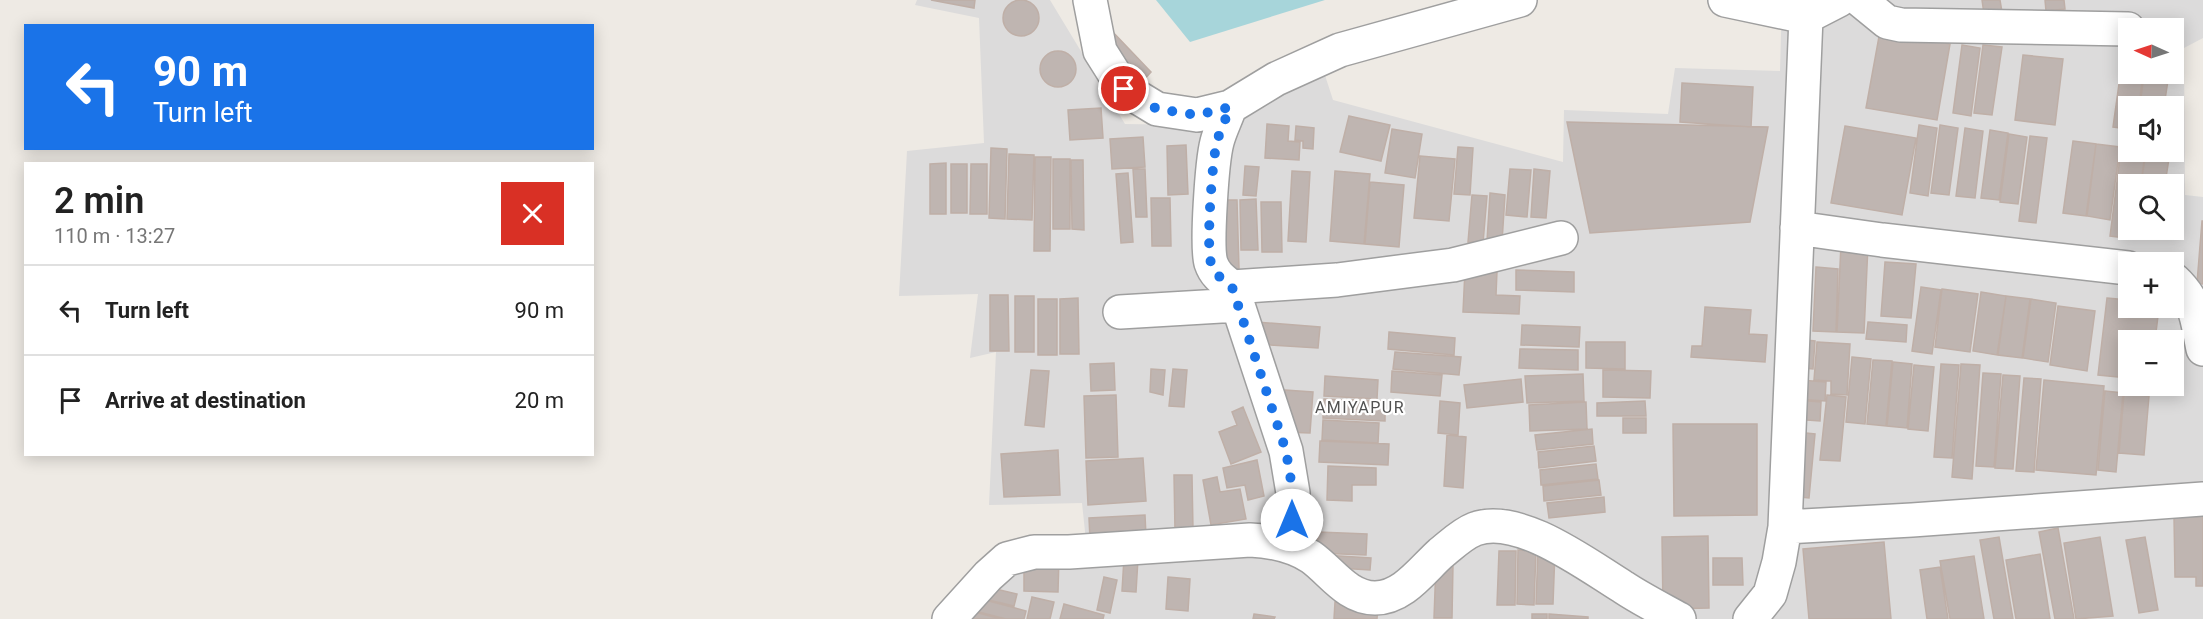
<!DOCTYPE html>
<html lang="en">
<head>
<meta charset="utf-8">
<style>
	body { margin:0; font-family:Roboto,sans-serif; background:#f6f6f6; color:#222; height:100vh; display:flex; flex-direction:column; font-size:22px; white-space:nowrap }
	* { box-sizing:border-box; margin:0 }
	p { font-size:20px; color:#767676 }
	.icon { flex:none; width:33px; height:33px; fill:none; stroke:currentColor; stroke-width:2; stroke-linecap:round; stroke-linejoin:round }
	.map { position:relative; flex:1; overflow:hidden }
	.side { position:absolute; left:24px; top:162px; width:570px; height:294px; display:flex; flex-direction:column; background:#fff; border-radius:0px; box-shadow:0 3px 15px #0003 }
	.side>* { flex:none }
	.top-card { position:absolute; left:24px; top:24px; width:570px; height:126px; border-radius:0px; box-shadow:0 3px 15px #0003; background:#1a73e8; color:#fff; overflow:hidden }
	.needle { width:39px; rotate:273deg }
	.tools { position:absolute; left:2118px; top:18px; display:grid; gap:12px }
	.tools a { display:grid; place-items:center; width:66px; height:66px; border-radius:0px; background:#fff; box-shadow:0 3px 15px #0003; font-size:30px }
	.pin { position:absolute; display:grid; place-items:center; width:51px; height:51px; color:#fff; margin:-26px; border:3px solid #fff; border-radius:50%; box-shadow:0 2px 6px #0007 }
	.me { position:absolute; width:66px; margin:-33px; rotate:0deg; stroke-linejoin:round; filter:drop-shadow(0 0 4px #0008) }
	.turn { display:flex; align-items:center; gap:21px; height:126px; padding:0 30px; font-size:27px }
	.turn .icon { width:78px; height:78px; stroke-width:2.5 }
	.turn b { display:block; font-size:42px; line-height:51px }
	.round { display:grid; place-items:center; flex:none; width:63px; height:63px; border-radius:0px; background:#f6f6f6 }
	.overview { display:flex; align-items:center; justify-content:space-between; height:102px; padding:0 30px }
	h1 { font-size:36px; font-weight:600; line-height:45px }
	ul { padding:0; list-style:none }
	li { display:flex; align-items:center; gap:18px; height:90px; padding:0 30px; border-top:2px solid #e0e0e0 }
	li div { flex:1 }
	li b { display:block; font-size:22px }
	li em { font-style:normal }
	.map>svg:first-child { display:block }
	.residential { fill:#dcdbdb; fill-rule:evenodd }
	.water { fill:#a7d5da }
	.building { fill:#bfb5b1; stroke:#bfafa7; stroke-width:1.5 }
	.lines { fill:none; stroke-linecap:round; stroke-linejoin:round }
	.street-casing { stroke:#9f9f9f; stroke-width:36 }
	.street { stroke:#fff; stroke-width:33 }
	.route { stroke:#1a73e8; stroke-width:10; stroke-dasharray:0 18 }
	.labels { text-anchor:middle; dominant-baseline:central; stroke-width:4.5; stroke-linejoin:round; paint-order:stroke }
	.neighbourhood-label { font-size:16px; letter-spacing:1.5px; fill:#515151; stroke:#fff }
</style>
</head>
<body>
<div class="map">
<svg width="2203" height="619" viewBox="0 0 2203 619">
	<rect width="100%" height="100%" fill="#eeeae4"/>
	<path class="residential" d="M917,0H1050L1125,124L1193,125L1322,66L1333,100L1563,162L1564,110L1668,114L1675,68L1780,71L1782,0H2203V38L2184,48L2185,195L2203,197V619H952L991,576L1088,560L1082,503L989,505L996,352L970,358L978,294L899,296L907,151L984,143L979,18L915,5ZM2128,28H2174V74H2128ZM2128,106H2174V152H2128ZM2128,184H2174V230H2128ZM2128,262H2174V308H2128ZM2128,340H2174V386H2128Z"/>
	<path class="water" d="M1156,0H1325L1190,42Z"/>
	<path class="building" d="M931,0H975L974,8Z
		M1982,0H2000L2002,12L1984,14Z
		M2045,0H2064L2065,9L2046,11Z
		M1003 18a18 18 0 1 1 36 0a18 18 0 1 1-36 0Z
		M1109,28L1151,72L1141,83L1098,38Z
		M1880,31L1950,44L1937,120L1866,108Z
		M1962,45L1980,48L1971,116L1953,113Z
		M1983,45L2002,47L1992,115L1974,113Z
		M1040 69a18 18 0 1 1 36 0a18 18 0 1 1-36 0Z
		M2023,55L2063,59L2055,125L2015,120Z
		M2122,62L2128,63V74H2143L2139,106H2128V129L2113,127Z
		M2144,74H2169L2164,106H2140Z
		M1682,83L1753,87L1751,127L1680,122Z
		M1101,108L1103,138L1070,140L1068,110Z
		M1349,116L1390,125L1381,161L1340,152Z
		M1567,122L1768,127L1750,222L1590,233Z
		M1267,124L1289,126L1288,141L1300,142L1299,160L1265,158Z
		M1919,125L1937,128L1928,196L1910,193Z
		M1940,125L1958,128L1949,195L1931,193Z
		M1296,126L1314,128L1313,149L1303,148V141L1295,140Z
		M1845,126L1916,138L1902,215L1831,203Z
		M1965,128L1983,131L1975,198L1956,196Z
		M1392,129L1422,134L1415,178L1385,173Z
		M1990,130L2008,133L1999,200L1981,198Z
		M2009,134L2027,137L2018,204L2000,202Z
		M2030,136L2047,138L2036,223L2019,221Z
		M1143,137L1145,167L1112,169L1110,139Z
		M2073,141L2096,144L2086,216L2063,213Z
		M2096,144L2120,147L2110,220L2087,216Z
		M1186,145L1188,194L1168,195L1167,146Z
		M1458,147L1473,148L1470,195L1454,194Z
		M991,148L1007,149L1005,219L989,218Z
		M2121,150L2145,153L2141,184H2128V230H2135L2133,239L2110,236Z
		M2146,152H2170L2165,184H2141Z
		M1009,154L1034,155L1032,220L1007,219Z
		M1420,156L1455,159L1449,221L1414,218Z
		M1035,157H1051L1050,251H1034Z
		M1053,159H1070V229H1053Z
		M1071,160H1083L1084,230L1072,229Z
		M946,163V214H930V164Z
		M951,164H967V213H951Z
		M971,164H987V214H970Z
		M1245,166L1259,167L1256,196L1243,195Z
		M1133,169H1145L1147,217H1136Z
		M1510,169L1531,170L1527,217L1506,215Z
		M1534,169L1550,171L1546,218L1531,217Z
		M1292,171L1310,172L1306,242L1288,241Z
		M1335,171L1370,174L1364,244L1330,241Z
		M1128,173L1133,242L1121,243L1116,174Z
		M1370,182L1404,185L1399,247L1365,244Z
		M1490,193L1505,195L1502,242L1487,241Z
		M1472,195L1487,196L1483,243L1468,242Z
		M1151,198H1170L1171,246H1152Z
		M1256,199L1258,250H1241L1240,200Z
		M1222,200H1237L1239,269H1223Z
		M1261,202H1281L1282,252H1262Z
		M2202,221H2203V284L2197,283Z
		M2135,230H2159L2158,237L2135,234Z
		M1841,244L1868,245L1864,333L1837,332Z
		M1885,262L1916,264L1911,318L1881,316Z
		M1816,267L1838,269L1836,332L1813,331Z
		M1465,270L1497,271L1496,295L1520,296L1519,314L1463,312Z
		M1516,270L1574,272V292L1516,290Z
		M1921,287L1941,290L1932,354L1912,351Z
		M1942,289L1978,294L1970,352L1935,347Z
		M1981,292L2006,296L1997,355L1973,351Z
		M990,295H1008L1009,351H990Z
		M1015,296H1034V352H1015Z
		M2006,296L2030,299L2022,358L1998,355Z
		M1078,298L1079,354H1060V299Z
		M2107,298L2128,300V308H2159L2155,340H2128V378L2098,375Z
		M1038,299H1057V355H1038Z
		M2031,299L2056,303L2048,362L2023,358Z
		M2058,306L2095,311L2087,371L2050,365Z
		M1705,307L1751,310L1749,334L1767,335L1765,362L1691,357L1692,346H1702Z
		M1256,322L1320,327L1318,348L1255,344Z
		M1868,322L1907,325L1906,342L1866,339Z
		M1522,325L1580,327L1579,347L1521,345Z
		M1389,332L1455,338L1454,355L1388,349Z
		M1795,339L1815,341L1813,369L1793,367Z
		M1586,342H1625V369L1586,368Z
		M1817,342L1850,344L1847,395L1831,394V381L1814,380Z
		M1520,349L1578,350V370L1519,368Z
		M1395,352L1461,357L1459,375L1393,369Z
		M1852,357L1871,359L1865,424L1846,422Z
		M1873,360L1892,361L1886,426L1867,424Z
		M1893,362L1912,364L1907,428L1887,426Z
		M1114,363L1115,390L1091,391L1090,364Z
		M1941,364L1959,365L1952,458L1934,457Z
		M1961,364L1980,365L1972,479L1952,477Z
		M1914,365L1934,367L1928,431L1908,429Z
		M1151,369L1165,370L1163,395L1150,392Z
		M1173,369L1187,370L1184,407L1169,406Z
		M1031,370L1049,371L1044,427L1025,425Z
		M1603,370L1651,371L1650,398L1603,397Z
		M1392,371L1442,375L1440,396L1391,392Z
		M1983,373L2001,374L1994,467L1976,466Z
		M1583,374L1584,401L1527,403L1525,376Z
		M2003,375L2020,376L2013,469L1995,468Z
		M1325,376L1378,380L1377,399L1324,396Z
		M2024,378L2041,379L2034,472L2016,471Z
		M1521,379L1523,402L1467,408L1464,385Z
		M1799,380L1826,382L1825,401L1798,399Z
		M2044,380L2104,386L2096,475L2036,470Z
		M1285,390L1313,392L1310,433L1283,432Z
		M2105,391L2123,393L2116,472L2098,470Z
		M2124,394L2149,396L2144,455L2119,453Z
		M1116,395L1118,457L1086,458L1084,396Z
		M1827,395L1846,397L1840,461L1820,460Z
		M1324,399L1385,401V421L1323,418Z
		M1795,400L1821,402L1820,421L1793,419Z
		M1440,401L1460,403L1458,435L1438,433Z
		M1645,401L1646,416H1597V403Z
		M1586,402L1587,429L1530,431L1529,405Z
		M1243,407L1261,452L1231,464L1219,432L1237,425L1232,412Z
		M1623,418H1646V433H1623Z
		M1323,420L1379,423L1378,443L1322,440Z
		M1673,424H1757V515L1674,516Z
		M1592,429L1593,444L1537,450L1535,435Z
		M1796,432L1815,434L1809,498L1790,496Z
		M1447,435L1466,437L1463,488L1444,486Z
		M1320,441L1389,444L1388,465L1319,462Z
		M1594,446L1596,461L1539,468L1538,452Z
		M1058,450L1060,495L1004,497L1001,454Z
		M1143,458L1146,501L1088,505L1086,461Z
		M1257,460L1264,496L1248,500L1245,485L1227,488L1223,468Z
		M1596,464L1598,479L1541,485L1540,470Z
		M1328,466L1376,468V485H1352V501L1327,500Z
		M1174,475H1192L1193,530L1175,531Z
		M1217,477L1220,492L1240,489L1246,519L1211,525L1203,480Z
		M1599,480L1601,495L1544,501L1543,486Z
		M1604,497L1605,512L1549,518L1547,503Z
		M1145,515L1146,536L1090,539L1089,518Z
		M2203,516V586H2196V577H2175L2174,517Z
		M2058,528L2074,619H2055L2039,532Z
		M1318,532L1367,534L1366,555L1317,553Z
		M1708,536L1709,608L1663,609L1662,537Z
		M1999,537L2013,619H1994L1980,540Z
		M2100,537L2113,616L2076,619L2064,543Z
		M2145,537L2158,610L2139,613L2126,540Z
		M1884,542L1891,619H1809L1803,549Z
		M1518,550L1536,551L1534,605L1517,604Z
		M1538,550H1555L1553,604H1536Z
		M1499,551H1516L1515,605H1497Z
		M2040,554L2050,619H2016L2006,560Z
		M1323,555L1371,558L1370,570L1322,567Z
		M1024,556L1059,557L1058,592L1024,591Z
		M1974,556L1984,619H1950L1940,561Z
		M1124,558L1138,559L1136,592L1122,591Z
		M1713,558H1742L1743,585H1713Z
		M1436,564H1453L1452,618H1434Z
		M1940,567L1948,619H1927L1920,570Z
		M1104,577L1117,580L1110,613L1097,610Z
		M1168,577L1190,579L1188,611L1166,609Z
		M983,586L1017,594L1014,606L980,598Z
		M974,597L1026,611L1024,619H1006L971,610Z
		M1032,597L1054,602L1050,619H1027Z
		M1335,602L1378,606L1377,619H1334Z
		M1064,604L1104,615L1103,619H1060Z
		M971,611L1001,619H969Z
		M1254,614L1275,617L1274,619H1253Z
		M1532,614H1547V619H1532Z
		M1549,614L1588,617V619H1549Z"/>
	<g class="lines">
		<defs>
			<path id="street" d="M1090,0L1100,51L1124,89L1157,109L1197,115L1230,107L1276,79L1340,50L1520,0
				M1725,0L1806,17L1785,527L1779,562L1770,594L1750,619
				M1860,0L1887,22L1901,25L2128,29
				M1806,17L1839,0
				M1230,107C1226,119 1220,130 1217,142C1212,161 1206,247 1211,263C1215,275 1223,280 1232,287L1337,280L1453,265L1561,238
				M1797,228L1882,240L2128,268
				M2174,280C2197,301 2197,320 2203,349
				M1232,287L1286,451L1293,493L1291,546
				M1120,312L1238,305
				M1785,527L1912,520L2203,499
				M949,619L988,576L1007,559L1034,552H1069L1250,540C1272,541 1292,545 1311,557C1331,571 1347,598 1375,598C1403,598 1422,570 1441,553C1451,545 1462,534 1475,529C1519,513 1587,565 1623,587C1641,599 1661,609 1679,619"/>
		</defs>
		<use href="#street" class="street-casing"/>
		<use href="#street" class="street"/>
	</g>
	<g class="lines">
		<path class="route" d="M1124,89L1157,109L1197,115L1230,107C1226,119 1220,130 1217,142C1212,160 1206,247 1211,263C1215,275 1223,280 1232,287L1286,451L1293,493L1292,520"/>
	</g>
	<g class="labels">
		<g class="neighbourhood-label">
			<text x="1360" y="407">AMIYAPUR</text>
		</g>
	</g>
</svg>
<div class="tools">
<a><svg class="needle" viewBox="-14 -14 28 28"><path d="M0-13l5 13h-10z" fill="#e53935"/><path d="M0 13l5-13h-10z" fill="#767676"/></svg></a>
<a><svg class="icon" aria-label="sound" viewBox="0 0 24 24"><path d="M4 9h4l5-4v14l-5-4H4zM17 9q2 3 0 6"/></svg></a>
<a><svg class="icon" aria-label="search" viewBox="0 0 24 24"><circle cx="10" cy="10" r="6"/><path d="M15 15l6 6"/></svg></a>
<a>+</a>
<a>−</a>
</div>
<div class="pin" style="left:1124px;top:89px;background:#d93025"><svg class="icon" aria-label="arrive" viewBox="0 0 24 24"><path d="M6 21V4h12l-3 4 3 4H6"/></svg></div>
<svg class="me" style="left:1292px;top:520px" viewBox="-20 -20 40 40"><circle r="19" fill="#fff"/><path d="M0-13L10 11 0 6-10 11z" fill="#1a73e8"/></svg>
<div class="top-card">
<div class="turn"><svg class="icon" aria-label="left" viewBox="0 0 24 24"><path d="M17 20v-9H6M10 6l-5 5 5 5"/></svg><div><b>90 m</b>Turn left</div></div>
</div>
<section class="side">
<div class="overview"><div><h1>2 min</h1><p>110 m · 13:27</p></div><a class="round" style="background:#d93025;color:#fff"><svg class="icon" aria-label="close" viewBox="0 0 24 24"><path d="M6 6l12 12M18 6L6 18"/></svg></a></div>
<ul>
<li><svg class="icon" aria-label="left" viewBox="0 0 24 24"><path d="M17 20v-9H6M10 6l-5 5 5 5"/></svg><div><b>Turn left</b></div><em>90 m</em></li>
<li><svg class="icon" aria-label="arrive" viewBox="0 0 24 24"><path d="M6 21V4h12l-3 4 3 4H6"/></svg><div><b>Arrive at destination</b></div><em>20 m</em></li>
</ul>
</section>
</div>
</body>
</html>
